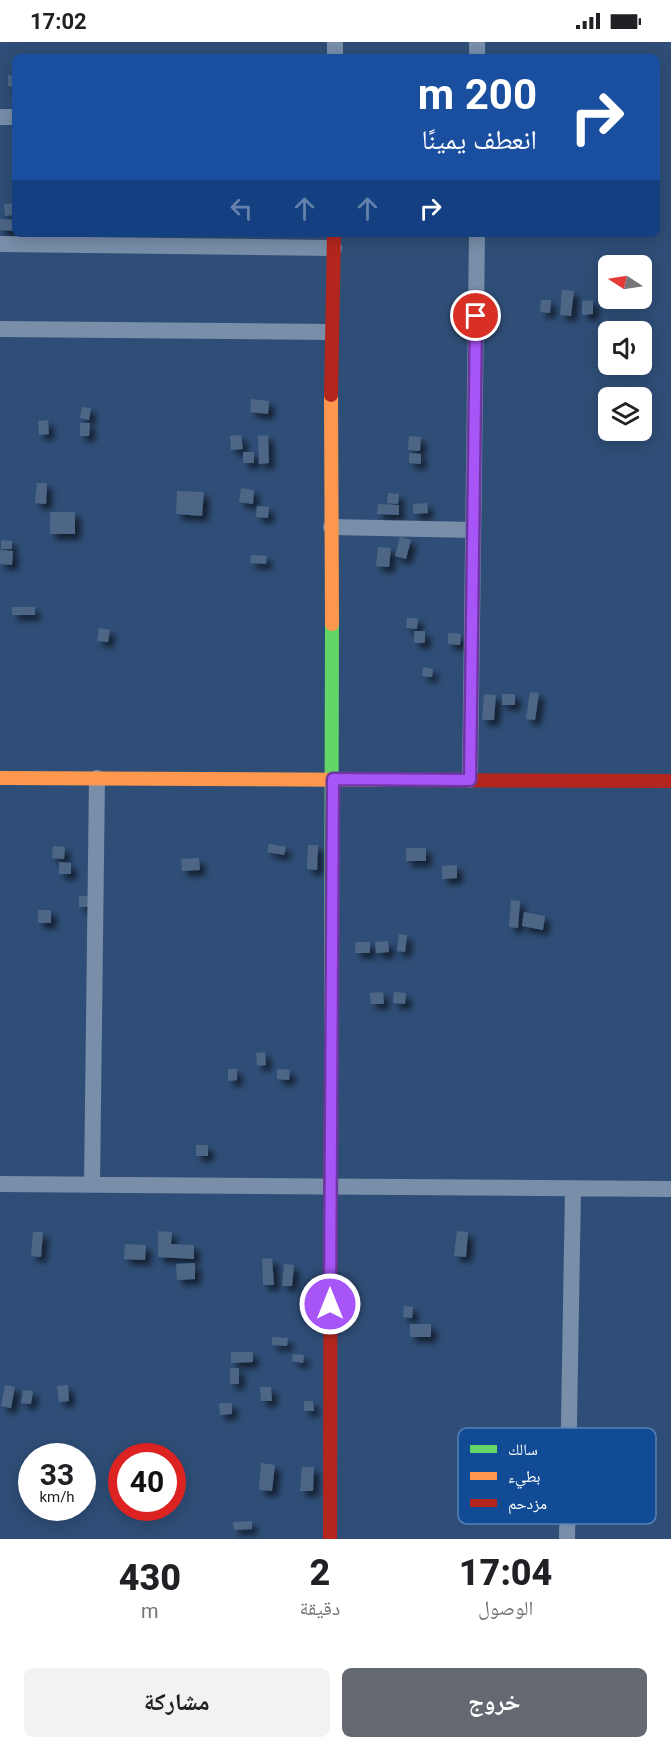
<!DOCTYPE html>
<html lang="ar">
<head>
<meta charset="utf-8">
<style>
	body { margin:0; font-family:Roboto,"Noto Naskh Arabic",sans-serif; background:#f2f2f2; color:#202124; direction:rtl; height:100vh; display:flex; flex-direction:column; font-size:22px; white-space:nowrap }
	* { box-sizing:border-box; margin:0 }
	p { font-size:20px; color:#757577 }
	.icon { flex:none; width:33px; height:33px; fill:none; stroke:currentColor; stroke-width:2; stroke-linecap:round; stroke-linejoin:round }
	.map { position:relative; height:1497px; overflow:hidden; direction:ltr }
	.panel { display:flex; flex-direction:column; background:#fff; flex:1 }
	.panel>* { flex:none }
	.top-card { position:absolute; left:12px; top:12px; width:648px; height:183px; border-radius:9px; box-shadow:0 3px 15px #0003; direction:rtl; background:#1a4fa0; color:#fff; overflow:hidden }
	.needle { width:39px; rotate:282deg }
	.tools { position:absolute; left:598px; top:213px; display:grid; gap:12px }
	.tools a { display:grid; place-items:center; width:54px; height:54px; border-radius:9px; background:#fff; box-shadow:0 3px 15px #0003; font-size:30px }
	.speed { position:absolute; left:18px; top:1401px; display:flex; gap:12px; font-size:30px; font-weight:700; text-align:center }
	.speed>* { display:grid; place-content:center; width:78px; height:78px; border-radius:50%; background:#fff; box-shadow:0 3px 15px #0003; line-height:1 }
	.speed small { font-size:15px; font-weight:400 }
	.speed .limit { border:9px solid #d22; background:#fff; color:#111 }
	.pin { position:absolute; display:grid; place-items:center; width:51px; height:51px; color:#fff; margin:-26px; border:3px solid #fff; border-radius:50%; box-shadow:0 2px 6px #0007 }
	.me { position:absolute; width:66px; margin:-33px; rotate:0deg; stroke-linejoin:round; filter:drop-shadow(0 0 4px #0008) }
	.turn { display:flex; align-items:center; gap:21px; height:126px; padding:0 24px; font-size:27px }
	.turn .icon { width:78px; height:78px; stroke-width:2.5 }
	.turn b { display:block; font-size:42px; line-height:51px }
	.lanes { display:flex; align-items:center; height:57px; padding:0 24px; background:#0003; justify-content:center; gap:30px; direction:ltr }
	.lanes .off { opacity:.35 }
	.eta { display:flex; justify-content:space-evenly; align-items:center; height:102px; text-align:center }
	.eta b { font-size:36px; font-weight:800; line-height:42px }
	.primary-button { display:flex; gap:12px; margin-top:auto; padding:12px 24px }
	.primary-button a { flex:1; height:69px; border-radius:9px; background:#646971; color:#fff; font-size:24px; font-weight:800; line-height:69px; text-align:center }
	.primary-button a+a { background:#f2f2f2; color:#202124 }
	.status { display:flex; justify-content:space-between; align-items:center; height:42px; padding:0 30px; background:#fff; direction:ltr }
	.status svg { height:16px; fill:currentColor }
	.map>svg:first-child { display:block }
	.building { fill:#4d6686; filter:url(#shadow) }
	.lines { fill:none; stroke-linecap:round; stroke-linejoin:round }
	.street { stroke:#788ea9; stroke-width:16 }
	.fast { stroke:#63d668; stroke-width:14 }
	.slow { stroke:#ff974d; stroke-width:14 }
	.jam { stroke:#b3261e; stroke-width:14 }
	.route-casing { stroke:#6d37a1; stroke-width:15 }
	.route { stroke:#a855f7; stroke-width:10 }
	.key { fill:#114b95; stroke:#5881b5; stroke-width:1.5 }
	.key-label { font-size:16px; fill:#fff }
</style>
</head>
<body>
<div class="status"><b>17:02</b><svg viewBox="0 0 49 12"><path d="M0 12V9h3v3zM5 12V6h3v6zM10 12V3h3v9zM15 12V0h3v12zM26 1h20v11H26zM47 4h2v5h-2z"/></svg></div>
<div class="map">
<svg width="671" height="1497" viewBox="0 0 671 1497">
	<defs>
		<filter id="shadow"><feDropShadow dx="5.5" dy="5.5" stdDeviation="3" flood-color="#0009"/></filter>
	</defs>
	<rect width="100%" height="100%" fill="#2f4e77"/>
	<path class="building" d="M8,33L15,34V45L8,44Z
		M15,161V173L5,174L4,162Z
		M0,177L15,178V189L0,188Z
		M562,248L574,249L571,274L560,273Z
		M541,258H551L550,271L540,270Z
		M593,258V272L582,273V259Z
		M251,357L269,359L268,372L250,370Z
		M82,365L91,366L89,378L80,376Z
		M48,378L49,392L39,393L38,379Z
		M80,381H90L89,394H80Z
		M241,393L243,407L231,408L230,394Z
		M268,393L269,421L259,422L258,394Z
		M409,394L421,395L420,409L408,408Z
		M243,410H254V421H243Z
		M409,411L421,412V422L409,421Z
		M37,441H47L46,462L35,461Z
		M241,446L254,448L253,462L239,460Z
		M177,449L204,450L202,474L176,472Z
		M388,451L399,452L398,462L387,461Z
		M427,461L428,471L413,472V462Z
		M378,462L399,463V473L377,472Z
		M257,464L269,465L268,476L256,475Z
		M50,470H75V492H50Z
		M400,495L411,498L406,517L395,514Z
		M1,498L12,499V507H1Z
		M378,505L391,506L389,525L376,524Z
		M0,508L13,509L12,523L0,522Z
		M251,513L267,514L266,522L250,521Z
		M12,565H35V573H12Z
		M407,576H418L417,587L406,586Z
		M99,586L110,588L108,600L97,599Z
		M414,589H425V601H414Z
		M448,591L461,592L460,603L448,602Z
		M423,625L433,627L432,635L422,634Z
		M530,650L539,651L535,678L526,677Z
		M484,652L496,653L494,678H482Z
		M502,652H515V663H502Z
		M269,802L286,805L284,813L267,810Z
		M308,803H318L317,828L307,827Z
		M53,804L65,805L64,817L52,816Z
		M406,806H426V819H406Z
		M199,816L200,828L182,829L181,817Z
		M59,820L71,821V832H59Z
		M457,823V836L442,837V824Z
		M79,854H88V865H79Z
		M511,858L520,859L518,886L509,885Z
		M38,868H51V881H38Z
		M524,870L545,874L543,888L522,884Z
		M399,892L407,893L405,910L397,909Z
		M388,899L389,910L376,911L375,900Z
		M356,900H370V911H355Z
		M383,950L384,962H371L370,951Z
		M394,950L406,951L405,962L393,961Z
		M265,1010L266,1023L257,1024L256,1011Z
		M228,1027H237V1038L228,1039Z
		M277,1027L290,1028L289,1038L277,1037Z
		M196,1103H208V1114H196Z
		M158,1189L172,1190L171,1202L194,1203V1217L158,1215Z
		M457,1189L468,1190L466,1215L454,1214Z
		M33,1190H43L41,1215L31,1214Z
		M125,1202L146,1203L145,1218L124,1217Z
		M272,1216L274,1243H263L262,1217Z
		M195,1221V1237L177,1238L176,1222Z
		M284,1222L294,1223L292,1244H282Z
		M404,1264L413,1265L412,1276L403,1275Z
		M410,1282H431V1295H410Z
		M272,1295L288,1296L287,1304L272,1303Z
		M231,1310H253V1320L231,1321Z
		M293,1312L304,1313L303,1321L292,1319Z
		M230,1326H239V1342H230Z
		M5,1343L15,1345L11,1366L1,1364Z
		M68,1343L69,1359L59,1360L57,1344Z
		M260,1345H271L272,1359H261Z
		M23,1348L33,1349L31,1362L21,1361Z
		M304,1359H313L314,1369H304Z
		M219,1361H232V1372L220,1373Z
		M261,1421L275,1423L272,1449L259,1448Z
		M302,1425H314L313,1449H300Z
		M252,1479V1487L234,1488L233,1480Z"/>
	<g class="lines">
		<path class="street" d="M477,0V15
			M335,15V0
			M0,75H15
			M0,202L334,206
			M0,287L331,290
			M331,485L473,488
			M470,738L477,192
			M0,1142L671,1147
			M92,1143L97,736
			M567,1497L573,1147"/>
		<path class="fast" d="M331,997L332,582"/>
		<path class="slow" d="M331,353L332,582
			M0,736L386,738"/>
		<path class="jam" d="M331,353L334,192
			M386,738L671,739
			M330,1497L331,997"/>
	</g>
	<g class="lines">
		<defs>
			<path id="route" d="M330,1262L333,737L470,738L476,274"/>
		</defs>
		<use href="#route" class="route-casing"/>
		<use href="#route" class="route"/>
	</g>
	<rect x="458" y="1386" width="198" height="96" rx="9" class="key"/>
	<rect x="470" y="1403" width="27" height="8" fill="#63d668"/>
	<rect x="470" y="1430" width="27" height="8" fill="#ff974d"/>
	<rect x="470" y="1457" width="27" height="8" fill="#b3261e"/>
	<g class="key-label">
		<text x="508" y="1413">سالك</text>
		<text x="508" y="1440">بطيء</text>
		<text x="508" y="1467">مزدحم</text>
	</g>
</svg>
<div class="tools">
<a><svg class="needle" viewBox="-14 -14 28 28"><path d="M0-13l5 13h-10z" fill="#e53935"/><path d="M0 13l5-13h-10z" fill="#757577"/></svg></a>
<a><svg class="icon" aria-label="sound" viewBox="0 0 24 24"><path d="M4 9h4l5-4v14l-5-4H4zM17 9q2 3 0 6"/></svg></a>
<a><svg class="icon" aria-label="layers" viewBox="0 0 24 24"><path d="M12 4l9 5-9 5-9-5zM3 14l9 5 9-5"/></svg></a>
</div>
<div class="speed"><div>33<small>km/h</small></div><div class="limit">40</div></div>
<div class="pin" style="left:476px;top:274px;background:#d93025"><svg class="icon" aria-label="arrive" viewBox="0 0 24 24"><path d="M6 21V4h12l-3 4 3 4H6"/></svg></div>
<svg class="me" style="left:330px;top:1262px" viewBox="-20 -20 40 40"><circle r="17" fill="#a855f7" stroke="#fff" stroke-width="3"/><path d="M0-11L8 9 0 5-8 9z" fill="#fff"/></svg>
<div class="top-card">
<div class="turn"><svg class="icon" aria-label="right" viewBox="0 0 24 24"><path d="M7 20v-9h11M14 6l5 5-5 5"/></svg><div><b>200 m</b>انعطف يمينًا</div></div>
<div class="lanes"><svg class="icon off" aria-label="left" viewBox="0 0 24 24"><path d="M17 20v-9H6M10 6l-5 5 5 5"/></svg><svg class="icon off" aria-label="ahead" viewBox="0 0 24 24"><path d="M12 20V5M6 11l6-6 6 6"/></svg><svg class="icon off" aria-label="ahead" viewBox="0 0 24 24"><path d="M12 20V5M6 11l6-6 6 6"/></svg><svg class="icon" aria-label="right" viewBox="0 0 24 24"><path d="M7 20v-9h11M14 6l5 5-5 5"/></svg></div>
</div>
</div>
<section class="panel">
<div class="eta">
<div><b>17:04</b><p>الوصول</p></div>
<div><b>2</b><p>دقيقة</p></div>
<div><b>430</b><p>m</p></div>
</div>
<div class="primary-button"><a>خروج</a><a>مشاركة</a></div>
</section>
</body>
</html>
